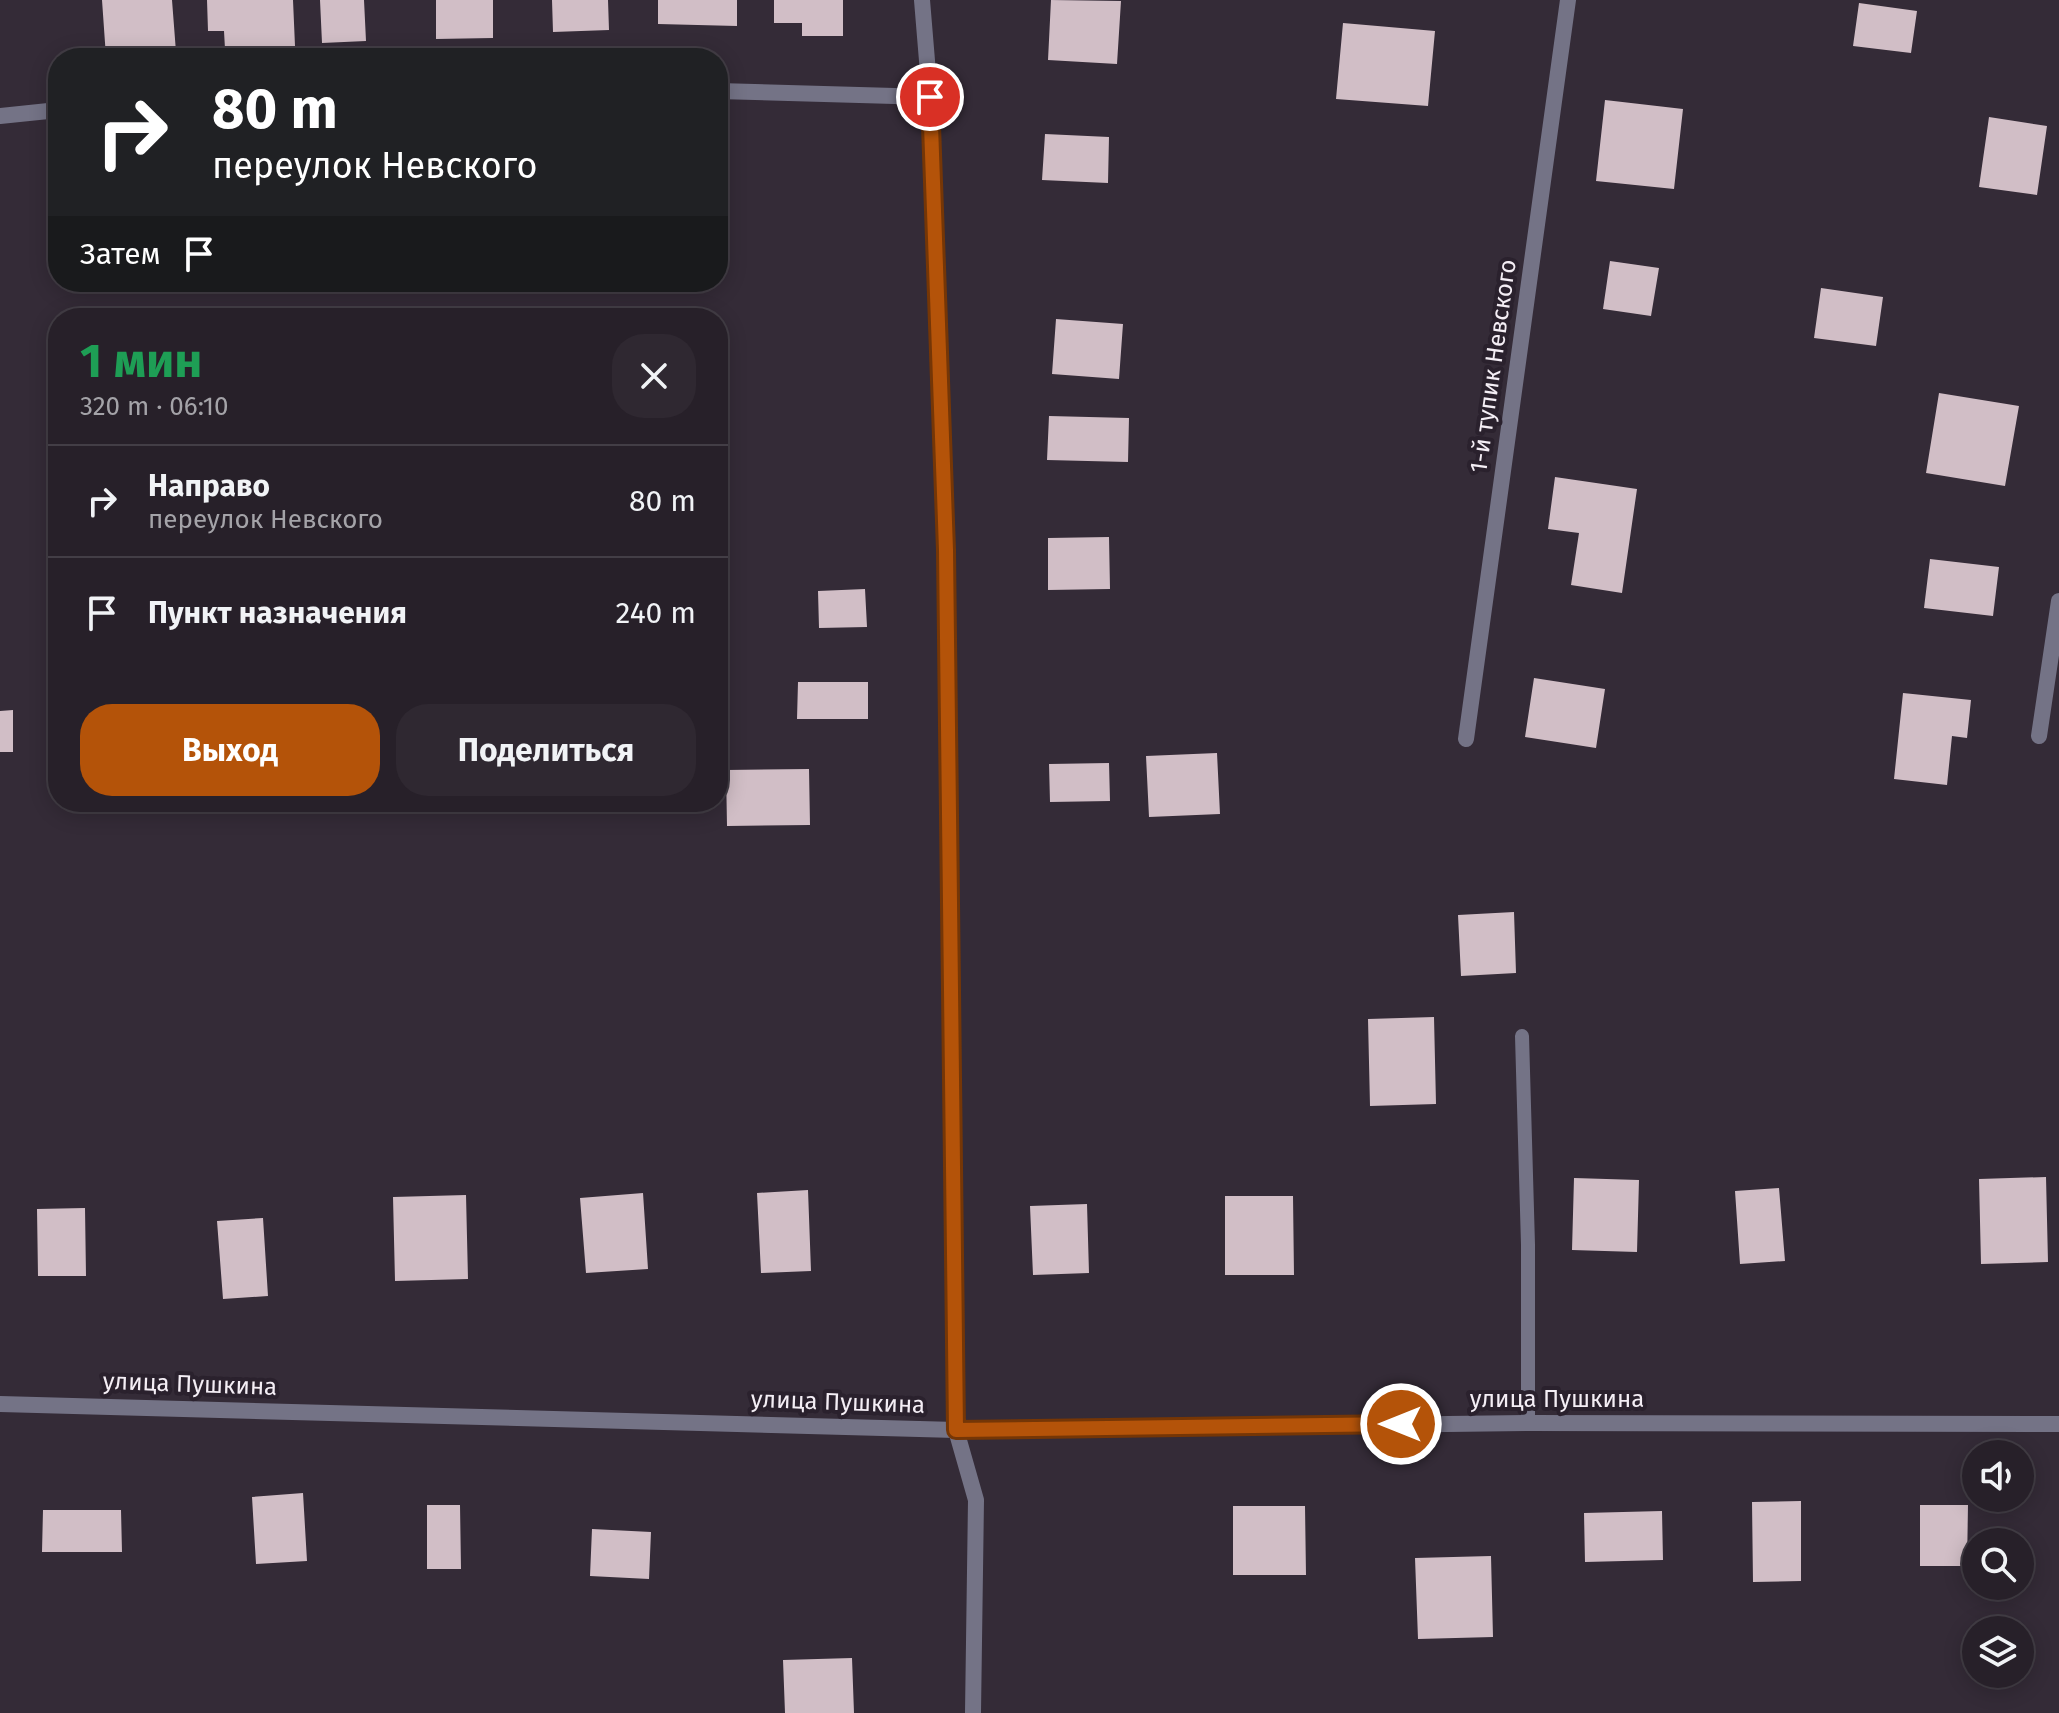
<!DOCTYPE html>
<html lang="ru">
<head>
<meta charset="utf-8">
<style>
	body { margin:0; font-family:"Fira Sans",sans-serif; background:#2f2831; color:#f1f3f6; height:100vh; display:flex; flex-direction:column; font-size:30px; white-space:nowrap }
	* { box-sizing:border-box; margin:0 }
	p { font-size:26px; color:#a4a3a8 }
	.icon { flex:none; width:44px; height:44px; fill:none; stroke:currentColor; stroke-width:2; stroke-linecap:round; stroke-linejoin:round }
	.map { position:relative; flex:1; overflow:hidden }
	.side { position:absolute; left:48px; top:308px; width:680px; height:504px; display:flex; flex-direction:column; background:#272029; border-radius:32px; box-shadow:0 4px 20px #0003,0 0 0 2px #433e46 }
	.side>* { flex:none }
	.banner { position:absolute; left:48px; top:48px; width:680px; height:244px; border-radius:32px; box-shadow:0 4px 20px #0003,0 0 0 2px #433e46; background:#202124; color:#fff; overflow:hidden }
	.buttons { position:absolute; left:1962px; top:1440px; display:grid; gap:16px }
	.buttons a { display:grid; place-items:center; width:72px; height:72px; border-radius:50%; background:#272029; box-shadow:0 4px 20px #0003,0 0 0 2px #433e46; font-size:40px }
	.pin { position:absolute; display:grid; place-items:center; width:68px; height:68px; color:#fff; margin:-34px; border:4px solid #fff; border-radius:50%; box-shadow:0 2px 8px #0007 }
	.me { position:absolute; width:88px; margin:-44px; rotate:270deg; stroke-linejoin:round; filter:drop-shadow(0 0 6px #0008) }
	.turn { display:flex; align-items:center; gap:28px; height:168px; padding:0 32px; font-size:36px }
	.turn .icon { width:104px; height:104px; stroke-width:2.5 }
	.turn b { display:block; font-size:56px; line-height:68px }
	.then { display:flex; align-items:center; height:76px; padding:0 32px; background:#0003; gap:16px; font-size:30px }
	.round { display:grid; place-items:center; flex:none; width:84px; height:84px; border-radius:32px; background:#2f2831 }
	.head { display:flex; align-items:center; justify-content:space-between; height:136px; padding:0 32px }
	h1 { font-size:48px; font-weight:700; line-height:60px; color:#1e9e55 }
	.primary-button { display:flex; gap:16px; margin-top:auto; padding:16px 32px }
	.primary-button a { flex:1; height:92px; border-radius:32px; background:#b45309; color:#fff; font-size:32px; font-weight:700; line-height:92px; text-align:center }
	.primary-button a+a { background:#2f2831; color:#f1f3f6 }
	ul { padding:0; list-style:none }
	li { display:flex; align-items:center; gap:24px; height:112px; padding:0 32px; border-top:2px solid #433e46 }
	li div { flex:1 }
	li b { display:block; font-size:30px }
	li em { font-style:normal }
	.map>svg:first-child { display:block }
	.building { fill:#d1bec6 }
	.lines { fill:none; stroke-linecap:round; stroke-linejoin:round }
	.lane { stroke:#747386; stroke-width:14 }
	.street { stroke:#747386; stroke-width:16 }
	.route-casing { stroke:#753606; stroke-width:20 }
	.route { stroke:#b45309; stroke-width:14 }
	.labels { text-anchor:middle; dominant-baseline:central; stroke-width:8; stroke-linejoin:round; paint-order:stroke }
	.street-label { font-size:24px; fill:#f4eef5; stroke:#2a212d }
</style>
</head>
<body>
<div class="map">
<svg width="2059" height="1713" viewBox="0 0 2059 1713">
	<rect width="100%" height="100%" fill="#342b37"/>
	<path class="building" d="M102,0H172L176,52L106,57Z
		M207,0H293L295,46L225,49L224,31H208Z
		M320,0H364L366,41L322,43Z
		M436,0H493V38L436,39Z
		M552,0H608L609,30L553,32Z
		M658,0H737V26L658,24Z
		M774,0H843V36H802V23H774Z
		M1051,0L1121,1L1117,64L1048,60Z
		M1859,3L1917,11L1911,53L1853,46Z
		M1343,23L1435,31L1428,106L1336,99Z
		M1605,100L1683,109L1674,189L1596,181Z
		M1989,117L2047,126L2037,195L1979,187Z
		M1045,134L1109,137L1108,183L1042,180Z
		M1610,261L1659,268L1651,316L1603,309Z
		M338,282H377V294L337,292Z
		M1821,288L1883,297L1876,346L1814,338Z
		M178,308V318H118V310Z
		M1056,319L1123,324L1119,379L1052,374Z
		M1939,393L2019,406L2005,486L1926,473Z
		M1049,416L1129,418L1128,462L1047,460Z
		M1555,477L1637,489L1622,593L1571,585L1579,533L1548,529Z
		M1109,537L1110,589L1048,590V538Z
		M1930,559L1999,567L1993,616L1924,608Z
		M865,589L867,627L819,628L818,591Z
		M1534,678L1605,689L1596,748L1525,737Z
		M798,682H868V719H797Z
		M1903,693L1971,700L1967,738L1952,736L1947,785L1894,779Z
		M13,710V752H0V711Z
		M1217,753L1220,814L1149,817L1146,756Z
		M1109,763L1110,801L1050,802L1049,764Z
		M809,769L810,825L727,826L726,770Z
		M1514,912L1516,973L1461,976L1458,915Z
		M1434,1017L1436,1104L1370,1106L1368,1019Z
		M2046,1177L2048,1262L1981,1264L1979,1179Z
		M1574,1178L1639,1180L1637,1252L1572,1250Z
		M1779,1188L1785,1261L1740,1264L1735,1191Z
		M808,1190L811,1271L761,1273L757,1193Z
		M643,1193L648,1269L586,1273L580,1198Z
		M466,1195L468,1279L395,1281L393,1197Z
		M1225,1196H1293L1294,1275H1225Z
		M1087,1204L1089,1273L1033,1275L1030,1206Z
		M85,1208L86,1276H38L37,1209Z
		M263,1218L268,1296L223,1299L217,1221Z
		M303,1493L307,1561L256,1564L252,1497Z
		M1801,1501V1581L1753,1582L1752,1502Z
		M427,1505H460L461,1569H427Z
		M1920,1505H1968L1967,1566H1920Z
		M1233,1506H1305L1306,1575H1233Z
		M43,1510H121L122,1552H42Z
		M1662,1511L1663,1560L1585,1562L1584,1513Z
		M592,1529L651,1532L649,1579L590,1576Z
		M1491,1556L1493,1637L1418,1639L1415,1558Z
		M852,1658L854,1713H785L783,1660Z"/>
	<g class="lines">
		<path class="lane" d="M1522,1036L1528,1245V1423"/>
		<path class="street" d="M922,0L930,97L946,550L956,1430L976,1500L973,1713
			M718,91L930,97
			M0,116L58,110
			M2039,736L2059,601
			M1466,739L1568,0
			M0,1404L956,1430L1528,1423L2059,1424"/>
	</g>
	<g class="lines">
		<defs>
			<path id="route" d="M930,97L946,550L956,1430L1401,1424"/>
		</defs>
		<use href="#route" class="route-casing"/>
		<use href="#route" class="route"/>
	</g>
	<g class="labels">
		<g class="street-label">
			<text transform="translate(1493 366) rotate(-82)">1-й тупик Невского</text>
			<text transform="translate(190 1384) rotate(2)">улица Пушкина</text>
			<text x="1557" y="1399">улица Пушкина</text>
			<text transform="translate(838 1402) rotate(2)">улица Пушкина</text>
		</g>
	</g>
</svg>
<div class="buttons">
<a><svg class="icon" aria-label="sound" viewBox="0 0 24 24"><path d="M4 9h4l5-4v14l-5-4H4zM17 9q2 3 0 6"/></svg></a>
<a><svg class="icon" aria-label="search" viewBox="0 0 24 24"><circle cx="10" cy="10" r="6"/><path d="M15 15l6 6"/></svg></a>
<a><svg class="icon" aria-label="layers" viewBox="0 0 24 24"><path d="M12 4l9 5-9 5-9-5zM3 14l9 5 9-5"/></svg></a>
</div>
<div class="pin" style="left:930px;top:97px;background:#d93025"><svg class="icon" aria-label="arrive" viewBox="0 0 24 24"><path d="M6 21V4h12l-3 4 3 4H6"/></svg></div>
<svg class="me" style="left:1401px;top:1424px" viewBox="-20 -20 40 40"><circle r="17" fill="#b45309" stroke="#fff" stroke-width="3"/><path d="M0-11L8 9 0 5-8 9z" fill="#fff"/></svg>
<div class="banner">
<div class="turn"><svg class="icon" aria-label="right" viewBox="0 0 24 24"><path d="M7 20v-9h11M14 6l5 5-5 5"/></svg><div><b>80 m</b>переулок Невского</div></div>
<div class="then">Затем<svg class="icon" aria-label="arrive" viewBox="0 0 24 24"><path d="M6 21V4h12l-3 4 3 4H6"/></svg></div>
</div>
<section class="side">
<div class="head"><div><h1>1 мин</h1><p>320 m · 06:10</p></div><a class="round"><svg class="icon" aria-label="close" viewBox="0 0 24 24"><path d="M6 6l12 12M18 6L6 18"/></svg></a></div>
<ul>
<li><svg class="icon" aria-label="right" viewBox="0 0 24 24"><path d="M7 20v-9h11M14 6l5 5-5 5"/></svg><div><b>Направо</b><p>переулок Невского</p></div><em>80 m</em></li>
<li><svg class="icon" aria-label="arrive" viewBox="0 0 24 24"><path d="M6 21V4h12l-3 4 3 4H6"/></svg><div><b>Пункт назначения</b></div><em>240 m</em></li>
</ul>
<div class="primary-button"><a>Выход</a><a>Поделиться</a></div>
</section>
</div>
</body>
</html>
